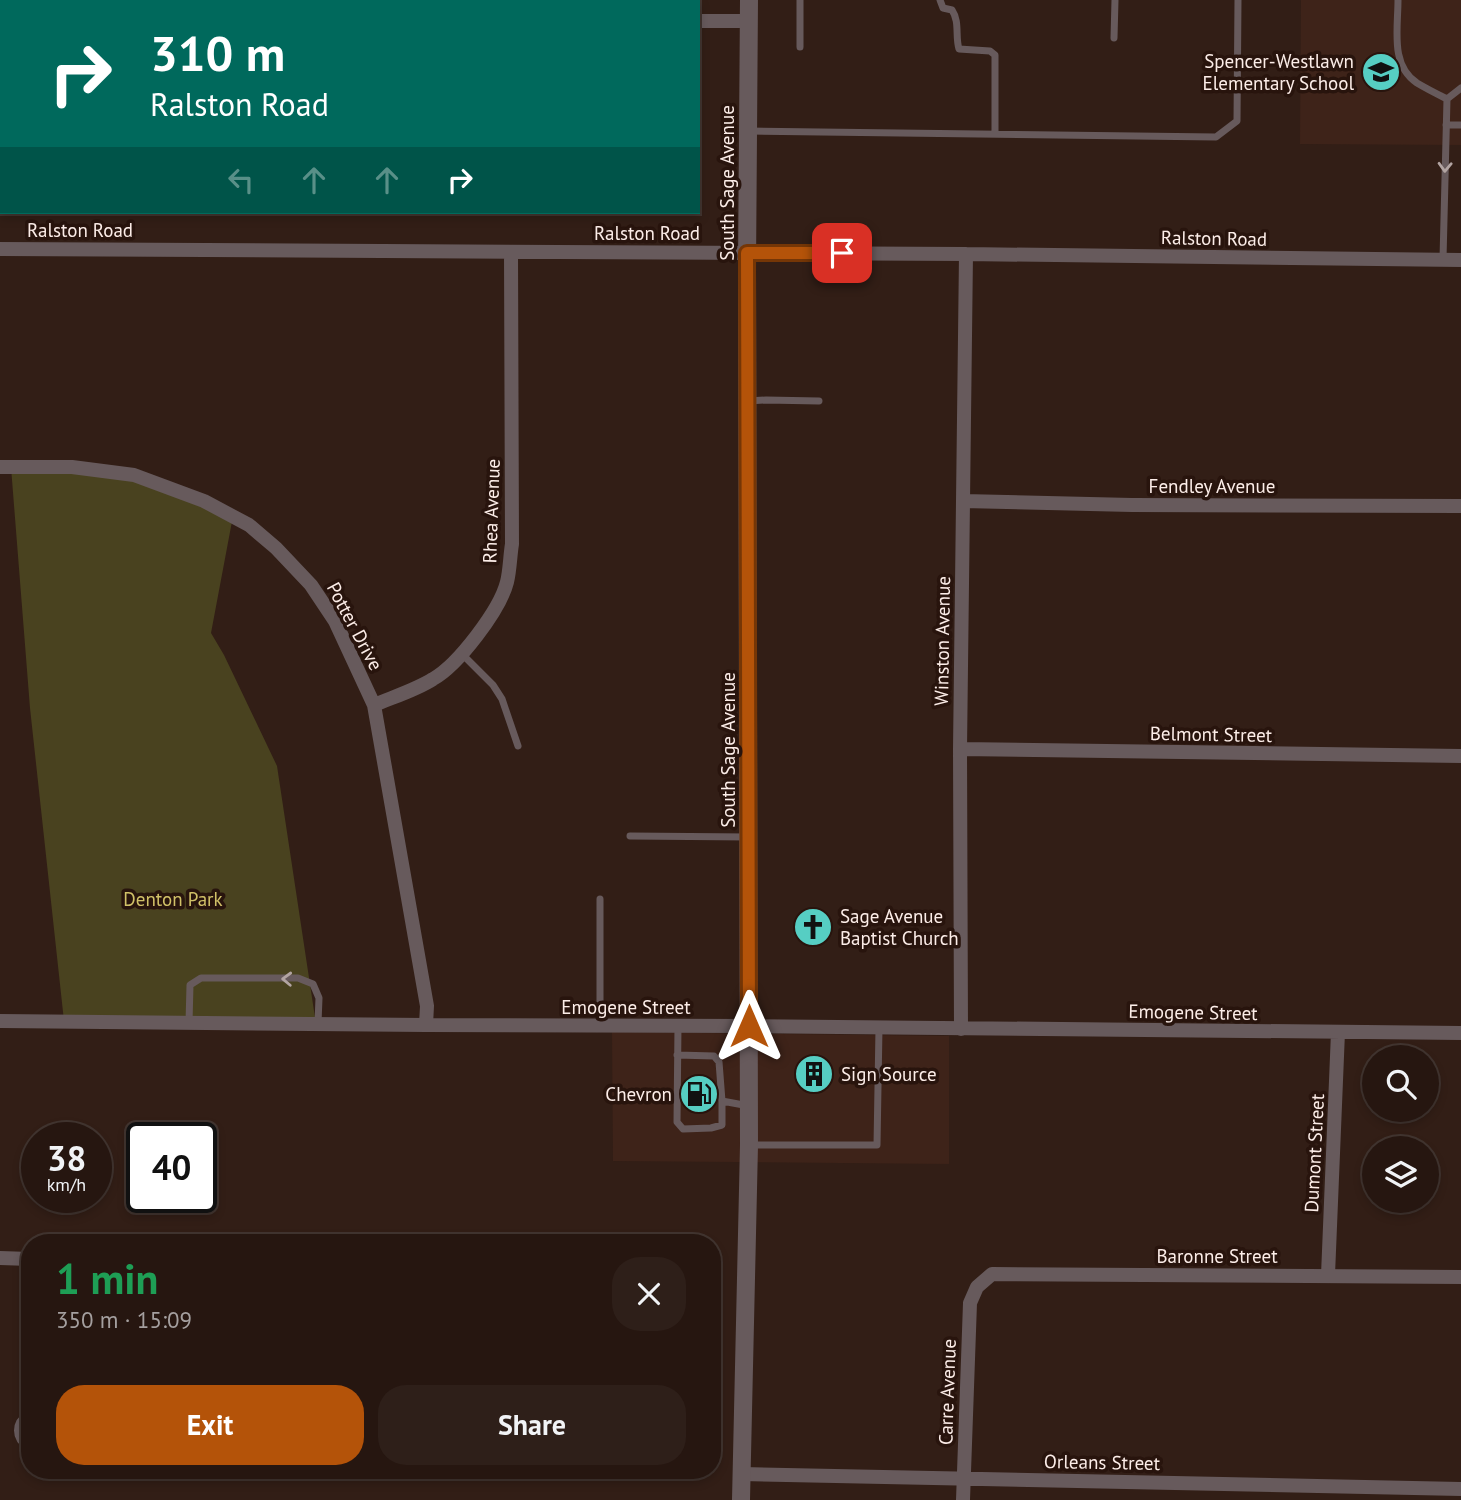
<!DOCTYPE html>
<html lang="en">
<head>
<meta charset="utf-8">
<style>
	body { margin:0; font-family:"PT Sans",sans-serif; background:#2e1f19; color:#f1f3f6; height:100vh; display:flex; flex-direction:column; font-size:26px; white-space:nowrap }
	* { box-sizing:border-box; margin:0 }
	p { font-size:23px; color:#a49f9f }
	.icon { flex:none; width:38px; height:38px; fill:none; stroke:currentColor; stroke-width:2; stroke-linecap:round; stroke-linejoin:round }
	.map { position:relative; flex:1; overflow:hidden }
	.sheet { position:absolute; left:21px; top:1234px; width:700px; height:245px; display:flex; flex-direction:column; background:#261610; border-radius:28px; box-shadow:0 4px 10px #0003,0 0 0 2px #423530 }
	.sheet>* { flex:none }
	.guide { position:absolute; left:0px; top:0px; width:700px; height:214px; box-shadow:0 4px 10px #0003,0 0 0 2px #423530; background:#00695c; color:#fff; overflow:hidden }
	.tools { position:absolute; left:1362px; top:1045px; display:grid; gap:14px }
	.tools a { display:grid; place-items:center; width:77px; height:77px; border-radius:50%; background:#261610; box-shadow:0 4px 10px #0003,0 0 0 2px #423530; font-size:35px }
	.speed { position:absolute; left:21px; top:1122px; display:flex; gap:14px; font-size:35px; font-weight:700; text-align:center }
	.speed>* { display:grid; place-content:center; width:91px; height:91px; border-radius:50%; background:#261610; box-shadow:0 4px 10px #0003,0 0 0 2px #423530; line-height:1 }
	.speed small { font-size:18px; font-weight:400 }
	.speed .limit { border:4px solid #111; border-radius:10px; background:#fff; color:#111 }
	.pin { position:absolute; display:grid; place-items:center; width:60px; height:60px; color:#fff; margin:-30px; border-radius:14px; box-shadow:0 4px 10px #0006 }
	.me { position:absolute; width:77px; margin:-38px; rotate:0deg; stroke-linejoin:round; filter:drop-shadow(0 0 5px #0008) }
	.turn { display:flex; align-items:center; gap:24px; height:147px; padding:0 35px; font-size:32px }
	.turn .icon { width:91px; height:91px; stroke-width:2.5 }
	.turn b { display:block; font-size:49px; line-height:60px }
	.lanes { display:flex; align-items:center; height:66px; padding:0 35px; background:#0003; justify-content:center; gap:35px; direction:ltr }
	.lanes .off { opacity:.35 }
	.round { display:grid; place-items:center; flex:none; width:74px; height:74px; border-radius:28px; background:#2e1f19 }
	.overview { display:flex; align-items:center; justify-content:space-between; height:119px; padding:0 35px }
	h1 { font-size:42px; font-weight:600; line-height:52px; color:#1e9e55 }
	.primary-button { display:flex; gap:14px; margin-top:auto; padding:14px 35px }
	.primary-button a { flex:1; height:80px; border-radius:28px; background:#b45309; color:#fff; font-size:28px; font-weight:600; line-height:80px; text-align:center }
	.primary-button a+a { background:#2e1f19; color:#f1f3f6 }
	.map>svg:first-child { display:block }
	.built { fill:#3e2319 }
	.green { fill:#49421f }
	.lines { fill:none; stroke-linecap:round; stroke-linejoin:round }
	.service { stroke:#675a5c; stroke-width:7 }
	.minor { stroke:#675a5c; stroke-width:14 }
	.tertiary { stroke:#675a5c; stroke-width:18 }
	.oneway { stroke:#b2a4a2 }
	.route-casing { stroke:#753606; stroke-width:18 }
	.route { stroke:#b45309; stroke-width:12 }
	.labels { text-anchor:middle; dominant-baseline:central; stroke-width:7; stroke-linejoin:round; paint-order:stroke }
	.poi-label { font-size:19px; fill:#fcede8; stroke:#28140d; text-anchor:end }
	.street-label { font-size:19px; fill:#fcede8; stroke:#28140d }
	.park-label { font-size:19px; fill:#d1c168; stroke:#28140d }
</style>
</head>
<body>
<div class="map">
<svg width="1461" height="1500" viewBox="0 0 1461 1500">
	<rect width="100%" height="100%" fill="#321e16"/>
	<path class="built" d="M1301,0H1461V145L1300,144Z
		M612,1032L949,1036V1164L613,1161Z"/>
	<path class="green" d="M11,467L134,475L233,516L211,633L224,655L277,766L316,1024L64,1021L30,708Z"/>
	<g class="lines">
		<path class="service" d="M940,0L943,8L952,10C960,22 955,36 959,49L990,51L995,55V134
			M1398,0C1398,29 1390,65 1417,83C1427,89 1437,94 1447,99L1461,88
			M1114,38L1115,0
			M800,47V0
			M1446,125H1461
			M749,131L1216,137L1237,121L1238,0
			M1443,259L1447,99
			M748,401L766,400L819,401
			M462,654L493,685L502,699L518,746
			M630,836L749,837
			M600,899V1025
			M189,1023L190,985L201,978H298L313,984L319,998L318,1023
			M678,1026L677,1122L683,1129L711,1128L722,1125V1101L749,1106
			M677,1055L714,1056L719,1062L722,1101
			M749,1145H877L879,1028"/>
		<path class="minor" d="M0,14H2
			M698,21H748
			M0,249L966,254L1461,260
			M0,467H72L134,475L204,501L249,525L276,548L311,585L335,621L374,705L427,1006L426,1025
			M963,501L1132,505L1461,506
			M374,705C393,697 416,690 433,679C458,665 500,610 507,582C510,570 510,556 512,544L511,253
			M960,749L1461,756
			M0,1021L426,1025L749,1026L1461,1033
			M961,1029L960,749L966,254
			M0,1258L30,1259
			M1328,1275L1338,1032
			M30,1417C18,1424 18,1437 30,1444
			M742,1474L1461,1489
			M963,1500L970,1303L977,1287L992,1274L1461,1277"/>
		<path class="tertiary" d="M741,1500L749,1145L747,269L749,0"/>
	</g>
	<defs><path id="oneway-chevron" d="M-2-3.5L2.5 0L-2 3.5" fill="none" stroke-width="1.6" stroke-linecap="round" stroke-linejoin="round" transform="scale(1.75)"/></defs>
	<g class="oneway">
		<use href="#oneway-chevron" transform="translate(1445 167) rotate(92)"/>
		<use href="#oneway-chevron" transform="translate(287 979) rotate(-178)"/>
	</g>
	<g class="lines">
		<defs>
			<path id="route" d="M749,1026L747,253H842"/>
		</defs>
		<use href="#route" class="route-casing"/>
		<use href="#route" class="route"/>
	</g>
	<defs>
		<symbol id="school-disc" viewBox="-11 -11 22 22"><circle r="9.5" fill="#56cec3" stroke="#28140d"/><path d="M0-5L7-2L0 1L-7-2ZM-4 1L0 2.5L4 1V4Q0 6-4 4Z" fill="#111"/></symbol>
		<symbol id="church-disc" viewBox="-11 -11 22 22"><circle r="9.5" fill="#56cec3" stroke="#28140d"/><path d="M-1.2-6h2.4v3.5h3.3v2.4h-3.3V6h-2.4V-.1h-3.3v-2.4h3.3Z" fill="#111"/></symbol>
		<symbol id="building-disc" viewBox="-11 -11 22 22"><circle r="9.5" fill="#56cec3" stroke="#28140d"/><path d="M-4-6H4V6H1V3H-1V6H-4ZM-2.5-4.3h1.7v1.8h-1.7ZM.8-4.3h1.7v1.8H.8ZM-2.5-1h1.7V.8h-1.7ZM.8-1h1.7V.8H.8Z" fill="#111"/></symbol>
		<symbol id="fuel-disc" viewBox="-11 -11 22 22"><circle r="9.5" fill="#56cec3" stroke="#28140d"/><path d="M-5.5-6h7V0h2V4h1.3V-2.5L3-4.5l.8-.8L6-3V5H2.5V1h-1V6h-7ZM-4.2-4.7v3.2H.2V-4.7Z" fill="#111"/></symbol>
	</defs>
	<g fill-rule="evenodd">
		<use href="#school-disc" x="1359" y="50" width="44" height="44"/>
		<use href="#church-disc" x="791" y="905" width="44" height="44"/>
		<use href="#building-disc" x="792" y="1052" width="44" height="44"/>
		<use href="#fuel-disc" x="677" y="1072" width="44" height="44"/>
	</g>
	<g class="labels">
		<g class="poi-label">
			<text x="1354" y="61">Spencer-Westlawn<tspan x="1354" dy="22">Elementary School</tspan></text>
			<text x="840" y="916" text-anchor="start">Sage Avenue<tspan x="840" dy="22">Baptist Church</tspan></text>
			<text x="841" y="1074" text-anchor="start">Sign Source</text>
			<text x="672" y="1094">Chevron</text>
		</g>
		<g class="street-label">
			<text transform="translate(727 183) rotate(-90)">South Sage Avenue</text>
			<text x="80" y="230">Ralston Road</text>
			<text x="647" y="233">Ralston Road</text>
			<text transform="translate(1214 238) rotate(1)">Ralston Road</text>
			<text x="1212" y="486">Fendley Avenue</text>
			<text transform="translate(491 511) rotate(-88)">Rhea Avenue</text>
			<text transform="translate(355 626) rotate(62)">Potter Drive</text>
			<text transform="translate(942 641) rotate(-89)">Winston Avenue</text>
			<text transform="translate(1211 734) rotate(1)">Belmont Street</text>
			<text transform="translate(728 750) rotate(-90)">South Sage Avenue</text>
			<text x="626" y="1007">Emogene Street</text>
			<text transform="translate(1193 1012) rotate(1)">Emogene Street</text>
			<text transform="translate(1314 1153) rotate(-87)">Dumont Street</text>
			<text x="1217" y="1256">Baronne Street</text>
			<text transform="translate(947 1392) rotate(-88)">Carre Avenue</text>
			<text transform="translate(1102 1462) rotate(1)">Orleans Street</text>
		</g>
		<g class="park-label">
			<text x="173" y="899">Denton Park</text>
		</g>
	</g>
</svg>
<div class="tools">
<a><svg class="icon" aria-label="search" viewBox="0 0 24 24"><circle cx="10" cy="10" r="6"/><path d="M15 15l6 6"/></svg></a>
<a><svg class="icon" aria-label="layers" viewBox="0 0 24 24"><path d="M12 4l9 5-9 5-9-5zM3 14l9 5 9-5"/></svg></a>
</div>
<div class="speed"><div>38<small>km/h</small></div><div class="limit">40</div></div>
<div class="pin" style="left:842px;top:253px;background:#d93025"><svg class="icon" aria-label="arrive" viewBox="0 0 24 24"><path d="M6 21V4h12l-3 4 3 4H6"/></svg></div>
<svg class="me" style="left:749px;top:1026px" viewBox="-20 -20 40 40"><path d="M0-17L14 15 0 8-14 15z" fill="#b45309" stroke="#fff" stroke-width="4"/></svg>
<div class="guide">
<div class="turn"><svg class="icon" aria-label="right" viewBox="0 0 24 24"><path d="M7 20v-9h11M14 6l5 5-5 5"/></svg><div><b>310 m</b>Ralston Road</div></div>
<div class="lanes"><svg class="icon off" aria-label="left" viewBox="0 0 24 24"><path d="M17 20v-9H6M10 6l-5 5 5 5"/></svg><svg class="icon off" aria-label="ahead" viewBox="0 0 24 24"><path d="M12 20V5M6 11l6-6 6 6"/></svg><svg class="icon off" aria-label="ahead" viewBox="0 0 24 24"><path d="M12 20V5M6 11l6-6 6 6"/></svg><svg class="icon" aria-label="right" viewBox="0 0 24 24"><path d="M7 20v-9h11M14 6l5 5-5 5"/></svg></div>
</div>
<section class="sheet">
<div class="overview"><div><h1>1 min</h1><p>350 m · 15:09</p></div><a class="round"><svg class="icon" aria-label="close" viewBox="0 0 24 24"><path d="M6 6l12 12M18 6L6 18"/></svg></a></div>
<div class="primary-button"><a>Exit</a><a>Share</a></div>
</section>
</div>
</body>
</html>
